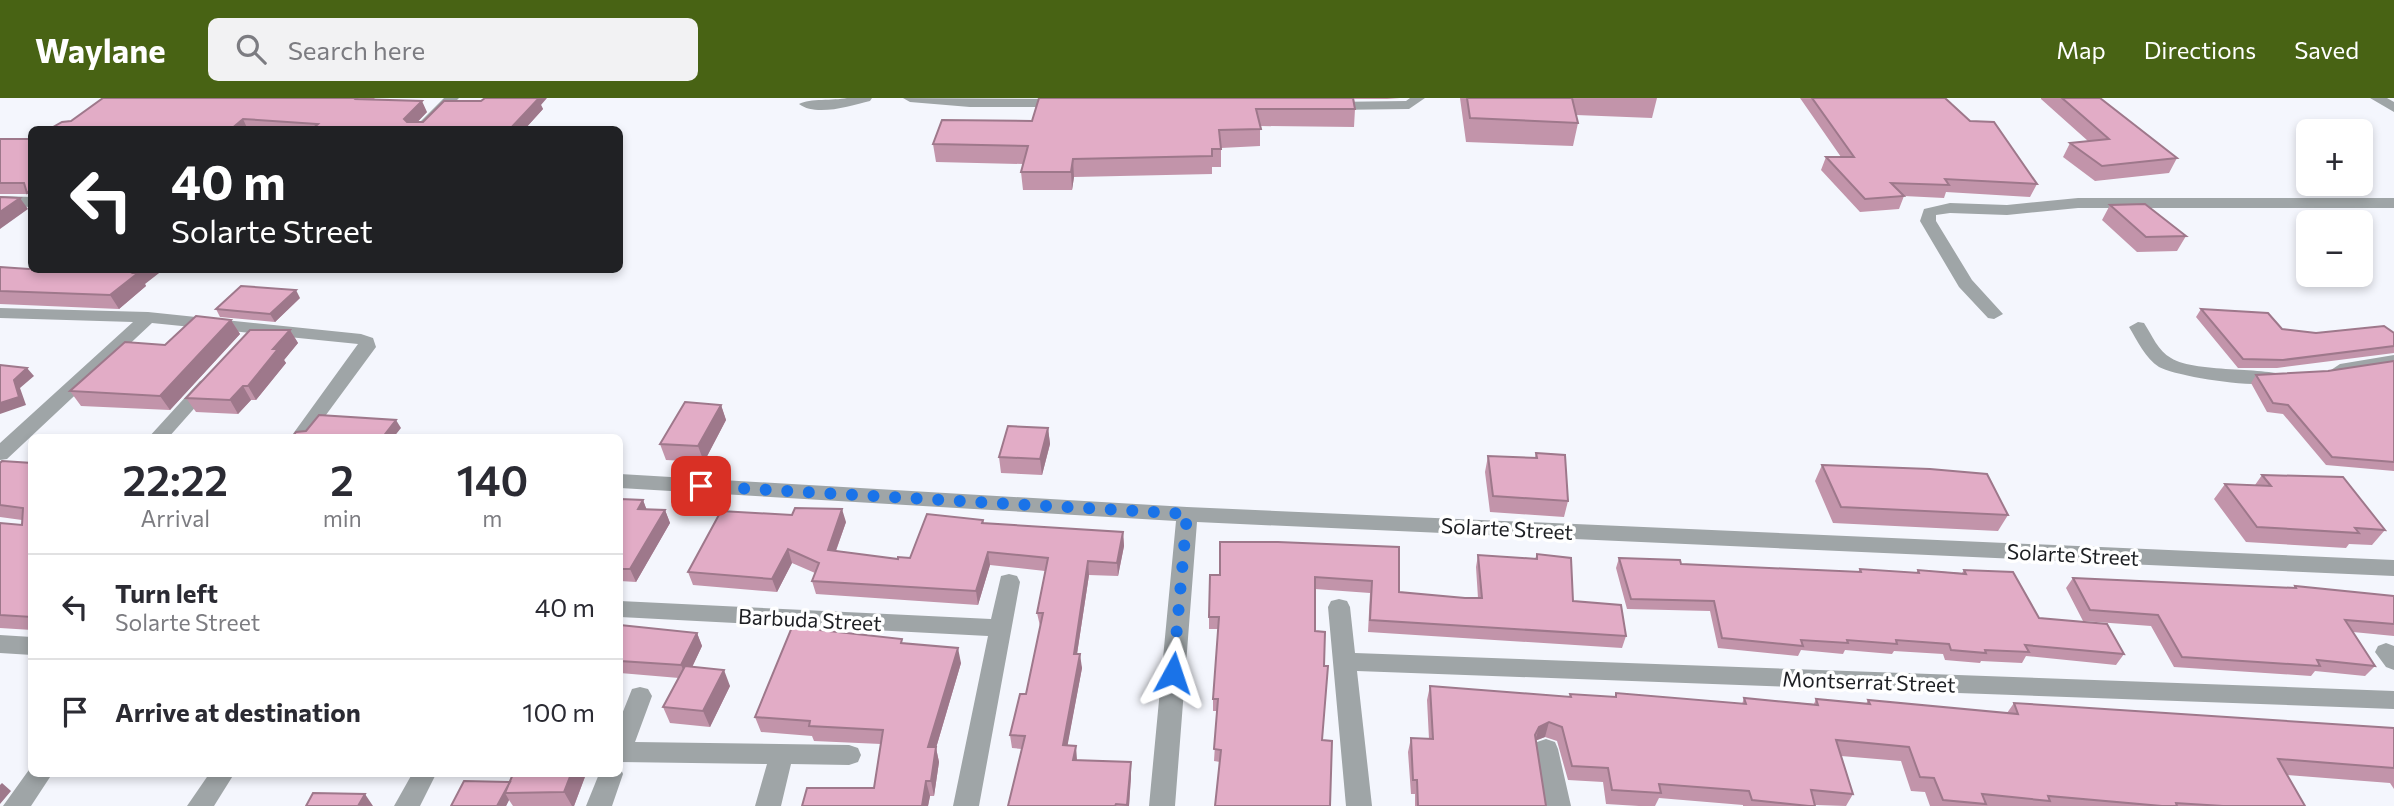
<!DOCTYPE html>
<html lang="en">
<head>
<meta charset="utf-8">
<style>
	body { margin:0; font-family:Commissioner,sans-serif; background:#f2f2f3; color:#2b2b33; height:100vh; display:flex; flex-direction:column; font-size:26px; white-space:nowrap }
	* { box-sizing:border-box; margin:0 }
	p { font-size:23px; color:#7c7c81 }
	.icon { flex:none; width:38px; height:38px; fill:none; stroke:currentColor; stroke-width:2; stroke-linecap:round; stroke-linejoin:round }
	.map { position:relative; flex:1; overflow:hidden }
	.details { position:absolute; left:28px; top:336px; width:595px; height:343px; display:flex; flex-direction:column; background:#fff; border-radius:10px; box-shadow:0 4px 10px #0003 }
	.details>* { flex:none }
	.banner { position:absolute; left:28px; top:28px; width:595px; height:147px; border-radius:10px; box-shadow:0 4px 10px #0003; background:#202124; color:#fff; overflow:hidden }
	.buttons { position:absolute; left:2296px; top:21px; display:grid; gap:14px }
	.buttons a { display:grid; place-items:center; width:77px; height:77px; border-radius:10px; background:#fff; box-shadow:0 4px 10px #0003; font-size:35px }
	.pin { position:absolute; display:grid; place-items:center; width:60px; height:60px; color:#fff; margin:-30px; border-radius:14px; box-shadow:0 4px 10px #0006 }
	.me { position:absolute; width:77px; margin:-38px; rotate:5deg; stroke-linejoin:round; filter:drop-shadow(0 0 5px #0008) }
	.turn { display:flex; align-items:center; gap:24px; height:147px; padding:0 28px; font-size:32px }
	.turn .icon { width:91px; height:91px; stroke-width:2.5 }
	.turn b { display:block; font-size:49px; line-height:60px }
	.eta { display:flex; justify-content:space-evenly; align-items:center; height:119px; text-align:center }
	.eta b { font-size:42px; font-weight:600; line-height:49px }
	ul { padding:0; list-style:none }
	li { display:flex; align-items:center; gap:21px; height:105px; padding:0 28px; border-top:2px solid #e1e1e2 }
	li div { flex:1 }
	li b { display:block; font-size:26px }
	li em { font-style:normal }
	header { display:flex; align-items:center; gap:42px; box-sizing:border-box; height:98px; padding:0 35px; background:#486314; color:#fff }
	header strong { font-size:33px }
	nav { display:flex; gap:38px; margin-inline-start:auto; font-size:24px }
	.search { width:490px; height:63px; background:#f2f2f3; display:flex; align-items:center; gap:18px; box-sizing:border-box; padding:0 24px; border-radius:10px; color:#7c7c81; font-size:26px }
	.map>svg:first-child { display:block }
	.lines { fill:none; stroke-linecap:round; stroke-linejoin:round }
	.minor { fill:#9fa5a7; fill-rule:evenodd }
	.wall { fill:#c294aa }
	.shaded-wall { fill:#9e788b }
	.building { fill:#e2acc6; stroke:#9e788b; stroke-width:2 }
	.route { stroke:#1a73e8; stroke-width:12; stroke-dasharray:0 21.6 }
	.labels { text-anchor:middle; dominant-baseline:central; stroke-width:7; stroke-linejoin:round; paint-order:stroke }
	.street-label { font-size:21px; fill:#1d1f23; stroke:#fff }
</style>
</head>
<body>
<header>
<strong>Waylane</strong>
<div class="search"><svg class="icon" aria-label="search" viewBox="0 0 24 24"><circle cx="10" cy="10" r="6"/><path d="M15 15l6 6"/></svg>Search here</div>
<nav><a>Map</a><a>Directions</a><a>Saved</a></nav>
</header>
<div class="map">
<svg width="2394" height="708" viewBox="0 0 2394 708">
	<rect width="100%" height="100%" fill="#f4f6fd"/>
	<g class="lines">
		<path class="minor" d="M444,0H459L428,32H412Z
			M847,0H872L870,3C850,8 816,19 799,6C810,0 833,3 847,0Z
			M903,0L1063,1L1070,5L1063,9H970L910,4Z
			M1410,0H1425L1409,11L1331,12L1324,8L1331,4L1406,3Z
			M2370,0H2387L2394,4V14Z
			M0,98L32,99V109L0,108Z
			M2078,100H2394V110H2078L2007,117L1950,115L1936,117V123L1972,182L2003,216L1994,221L1988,220L1959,189L1920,123L1924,111L1950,105L2007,107Z
			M0,210L148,214L361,236L373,240L376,249L309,340H290L358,246L152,225L7,361L0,362V345L133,224L0,220Z
			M2138,224L2144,225C2152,237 2158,253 2171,260C2196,276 2278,268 2288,280C2276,295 2177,279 2159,269C2145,260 2137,242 2129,229Z
			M2394,257V267L2340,278L2331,272L2340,266Z
			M206,281L215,287L168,340H148L200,283Z
			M620,376L1187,409L2394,462V478L1197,424L1175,708H1149L1176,423L620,390Z
			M1009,476L1017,478L1020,484L979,708H953L988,538L620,519V503L991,521L1001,478Z
			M1339,501L1347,503L1350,509L1355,555L2394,593V611L1357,573L1372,708H1346L1328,509L1331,503Z
			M0,537L32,539V557L0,555Z
			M2386,545L2394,548V572L2386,569L2375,554L2378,548Z
			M640,589L648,591L652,598L635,644L849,647L858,650L861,657L858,664L849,667L791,666L781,708H755L767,666L620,664V621L632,591Z
			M1546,641L1555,644L1558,651L1571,708H1545L1534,651L1537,644Z
			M31,669L32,676H52L31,708H3Z
			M620,669L623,676L612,708H586L599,676H620Z
			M209,676H234L214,708H187Z
			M412,676H436L420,708H394Z"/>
	</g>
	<path class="wall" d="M103,0H375L374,1L427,14L417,24L541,7L543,11L524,32H48L71,23Z
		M1039,0H1400L1387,1H1354L1355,11L1354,29L1260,28V48L1221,50V69H1212V76L1074,79L1072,92H1023L1021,74L1023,66L936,64L933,46L1032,23Z
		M1460,0H1657L1652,20L1576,17L1578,25L1573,48L1466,44Z
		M1800,0H1945L2037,86L2030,99L1946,94L1944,100L1904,98L1899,111L1860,114L1821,72L1826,59H1841Z
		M2041,0H2100L2177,60L2169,75L2095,83L2063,59L2070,45L2088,43L2041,1Z
		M0,41H32V102L28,96H0Z
		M2110,107L2186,138L2177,153L2137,154L2102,122Z
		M0,169L145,186L146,188L119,211L0,206Z
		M300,200L275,224L220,219L216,211Z
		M2201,211L2282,231L2316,235H2394V255L2277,270H2238L2196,219Z
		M231,222L240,236L170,312L81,308L70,293L165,247Z
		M290,232L298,245L284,262L286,265L256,302H251L238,316L196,314L186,300Z
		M2394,263V373L2326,367L2283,316L2267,314L2251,285L2256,277L2328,273Z
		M721,307L726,322L704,364L666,362L660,346Z
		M1048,330L1050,346L1042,377L1001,375L999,359Z
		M1536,355L1568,403L1564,419L1490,414L1485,374L1488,358L1535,360Z
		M0,365H32V532L0,530V425L22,427V422L0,419Z
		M1822,367L2008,417L1998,433L1833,425L1815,383Z
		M2262,377L2385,432L2372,447L2349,446L2346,450L2246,444L2214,401L2225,386L2255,387Z
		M620,401L643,402L646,411L665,412L670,425L636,484L620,483Z
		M983,422L984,425L1123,434L1124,448L1118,478L1089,477L1077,556L1082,570L1067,648L1077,662L1131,664V678L1129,708H1008L1022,651L1012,650L1010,637L1026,596L1040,528L1037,515L1045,473L990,467L978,507L816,496L812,483L815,475L792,465L777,494L693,487L688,474L846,424L836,453L898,461L910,460Z
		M1278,444L1399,494L1465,500H1478L1476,469L1478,457L1535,461L1537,456L1573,503L1626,538L1622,550L1368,534L1370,495L1315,491L1220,664L1214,663L1217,613H1213V601L1218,531H1209V519L1219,477Z
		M1619,460L1681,466L1858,474L1860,471L1916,475L1918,472L1962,475L1964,472L2039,520L2124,556L2116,567L2026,558L2022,565L1981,563L1980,565L1945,562L1943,556L1894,553L1892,556L1845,552L1843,556L1801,552L1798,558L1718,550L1710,513L1627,511L1616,470Z
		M2073,480L2293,490L2295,488L2394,498V538L2353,534L2375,568L2365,578L2315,573L2311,578L2174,569L2151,528L2083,523L2066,490Z
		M620,527L697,535L702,548L692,569L730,588L710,629L670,625L663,609L679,580L620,575Z
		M903,545L961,565L936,650L939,664L934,698H930L928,708H802L874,690L881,646L814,643L812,638L761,634L755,619Z
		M1430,588L1570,599V596L1615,599L1616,595L1742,606L1744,600L1814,606L1816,601L1866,606L1868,602L2007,615L2014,605L2394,630V691L2390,685L2287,677L2305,708H1930L1925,694L1911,693L1901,663L1841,658L1853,696L1846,708L1815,707V708H1743V707L1659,700L1655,708H1639L1606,706L1603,684L1568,682L1557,643L1545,639L1536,642L1546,708H1415V696H1411L1408,654L1411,640L1429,641L1427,602Z
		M513,676H586L574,708H513L509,702L506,708H451L510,684Z"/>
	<path class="shaded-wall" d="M534,0H547L541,7L543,11L524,32H509Z
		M422,3L427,14L410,32L404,21Z
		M243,21L248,32H230Z
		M1073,61L1074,79L1072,92L1071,74Z
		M32,92V102L27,95Z
		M20,100L28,111L0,131V114Z
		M139,172H163L145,186L146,188L119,211L110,197Z
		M296,192L300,200L275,224L270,216Z
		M231,222L240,236L170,312L160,298Z
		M290,232L298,245L284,262L286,265L256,302L248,288L273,251Z
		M27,270L34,278L20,290L26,307L0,316V305L14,282Z
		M243,288L251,302L238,316L230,302Z
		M721,307L726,322L704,364L698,348Z
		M396,322L401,330L393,340H382Z
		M1048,330L1050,346L1042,377L1040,361Z
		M643,402L648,415L638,411Z
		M842,411L846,424L831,466L828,452Z
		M665,412L670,425L636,484L630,471Z
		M1123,434L1124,448L1118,478L1117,465Z
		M788,451L792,465L777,494L772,481Z
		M988,454L990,467L978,507L976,493Z
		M1088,463L1089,477L1075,569L1074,556Z
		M697,535L702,548L687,580L681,567Z
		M958,550L961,565L936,650L939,664L934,698L931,683L928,649Z
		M1080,556L1082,570L1065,661L1063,647Z
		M724,572L730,588L710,629L703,613Z
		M1549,624L1545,639L1535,643L1539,629Z
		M1076,648L1077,662L1074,675L1073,662Z
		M1131,664V678L1129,708H1127Z
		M571,676H586L574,708H572L564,694Z
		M926,683L930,698L928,708H922Z
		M510,684L505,695L509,702L506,708H497Z
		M2,685L11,693L0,706V687Z
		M365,696L373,708H358Z"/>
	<path class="building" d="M103,0H357L356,1L422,3L404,21L407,24H423L444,3H481L485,0H539L509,32H311L318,26L243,21L230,32H48L62,24L71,23Z
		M1039,0H1353L1355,11H1256L1261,31L1219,32L1221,51H1212V58L1073,61L1071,74H1021L1028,48L933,46L942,22L1032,23Z
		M1467,0H1572L1578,25L1470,20Z
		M1812,0H1945L1970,23L1994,24L2037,86L1945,81L1949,87L1891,85L1904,98L1865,101L1826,59H1854Z
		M2062,0H2100L2177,60L2102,68L2070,45L2109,41Z
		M0,41H32V92L27,95L24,85H0Z
		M0,99L20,100L0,114Z
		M2145,106L2186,138L2146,139L2110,107Z
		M0,169L29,171L32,169V172H139L134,175H138L110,197L0,193Z
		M241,188L296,192L270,216L216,211Z
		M2201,211L2268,215L2282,231L2316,235L2384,228L2394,235V248L2283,262L2243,261Z
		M196,218L231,222L160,298L70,293L125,244L165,247Z
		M250,232H290L273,251H278L248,288H243L230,302L186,300Z
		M2394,263V364L2332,359L2288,307L2273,305L2256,277L2328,273Z
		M0,267L27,270L14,282L19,299L0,305Z
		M685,304L721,307L698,348L660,346Z
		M319,317L396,322L382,340H292L296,334L306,333Z
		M1008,328L1048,330L1040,361L999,359Z
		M1536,355L1565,357L1568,403L1493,398L1488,358L1537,360Z
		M2,363L32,365V519L0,517V425L22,427L23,410L0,407V365Z
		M1822,367L1930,371L1987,376L2008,417L1841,409Z
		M2262,377L2343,379L2385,432L2355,430L2359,435L2257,429L2225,386L2271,388Z
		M620,401L643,402L638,411L665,412L630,471H620Z
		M795,410L842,411L828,452L898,461V459L910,460L927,416L983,422L982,425L1123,434L1117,465L1088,463L1074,556H1080L1063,647L1076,648L1073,662L1131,664L1127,707L1116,706L1115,708H1008L1025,638L1010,637L1020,596H1026L1043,515H1037L1048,460L988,454L976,493L812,483L819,465L788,451L772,481L688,474L721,413L792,417Z
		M1220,444H1278L1399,449V494L1465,500H1482L1478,457L1537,461V456L1571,460L1573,503L1621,507L1626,538L1370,522L1372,483L1315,479V533L1325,534L1324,568H1328L1322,642L1332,643L1330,708H1215L1221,652L1214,651L1218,601H1213L1219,519H1209L1210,477H1220Z
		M1619,460L1680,462L1681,466L1861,474L1860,471L1919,475L1918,472L1966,476L1964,472L2013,474L2039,520L2107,526L2124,556L2025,547L2029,554L1985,552L1986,555L1951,552L1949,546L1896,542L1897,546L1847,542L1848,545L1801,542L1803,548L1722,540L1714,503L1631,501Z
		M2073,480L2296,490L2295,488L2394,498V526L2345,522L2375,568L2317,562L2320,568L2182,559L2158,517L2090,512Z
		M620,527L697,535L681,567L620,563Z
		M792,529L902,541L901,545L958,550L928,649H936L931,683H926L922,708H802L807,690H874L883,632L809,628L810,623L755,619Z
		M685,568L724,572L703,613L663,609Z
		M1430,588L1571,599L1570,596L1616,599V595L1746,606L1744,600L1818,607L1816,601L1870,606L1868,602L2018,616L2014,605L2394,630V670L2278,661L2305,708H2223L2176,705L2177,708H2162L2048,698L2050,703L1982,696L1986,706L1943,702L1934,680L1920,679L1909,649L1836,642L1853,696L1811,692L1815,708H1809L1752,702L1749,693L1659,686L1661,695L1612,692L1608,670L1572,668L1562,629L1549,624L1539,629L1535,637L1546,708H1418L1417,682H1413L1411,640L1433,641Z
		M513,676H571L564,694L505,695Z
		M464,683L510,684L497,708H451Z
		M313,695L365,696L358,708H306Z"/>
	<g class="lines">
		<path class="route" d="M701,388L1187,416L1173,575"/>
	</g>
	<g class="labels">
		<g class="street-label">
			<text transform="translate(1507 430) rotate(3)">Solarte Street</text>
			<text transform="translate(2073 456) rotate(3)">Solarte Street</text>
			<text transform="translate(810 521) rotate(3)">Barbuda Street</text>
			<text transform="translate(1869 583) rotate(2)">Montserrat Street</text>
		</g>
	</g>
</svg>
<div class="buttons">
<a>+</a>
<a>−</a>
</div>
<div class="pin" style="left:701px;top:388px;background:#d93025"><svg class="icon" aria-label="arrive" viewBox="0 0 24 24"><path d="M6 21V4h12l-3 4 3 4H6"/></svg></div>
<svg class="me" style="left:1173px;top:575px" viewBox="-20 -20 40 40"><path d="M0-17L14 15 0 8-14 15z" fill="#1a73e8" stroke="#fff" stroke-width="4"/></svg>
<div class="banner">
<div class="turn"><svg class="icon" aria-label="left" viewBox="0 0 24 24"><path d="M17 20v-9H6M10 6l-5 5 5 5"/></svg><div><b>40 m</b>Solarte Street</div></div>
</div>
<section class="details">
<div class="eta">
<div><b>22:22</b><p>Arrival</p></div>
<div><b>2</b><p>min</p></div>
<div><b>140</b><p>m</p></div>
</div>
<ul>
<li><svg class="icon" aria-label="left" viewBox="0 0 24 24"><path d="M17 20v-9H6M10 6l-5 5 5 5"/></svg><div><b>Turn left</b><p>Solarte Street</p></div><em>40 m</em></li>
<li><svg class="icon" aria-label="arrive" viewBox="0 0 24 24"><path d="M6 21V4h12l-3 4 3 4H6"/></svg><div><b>Arrive at destination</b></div><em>100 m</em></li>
</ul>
</section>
</div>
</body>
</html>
